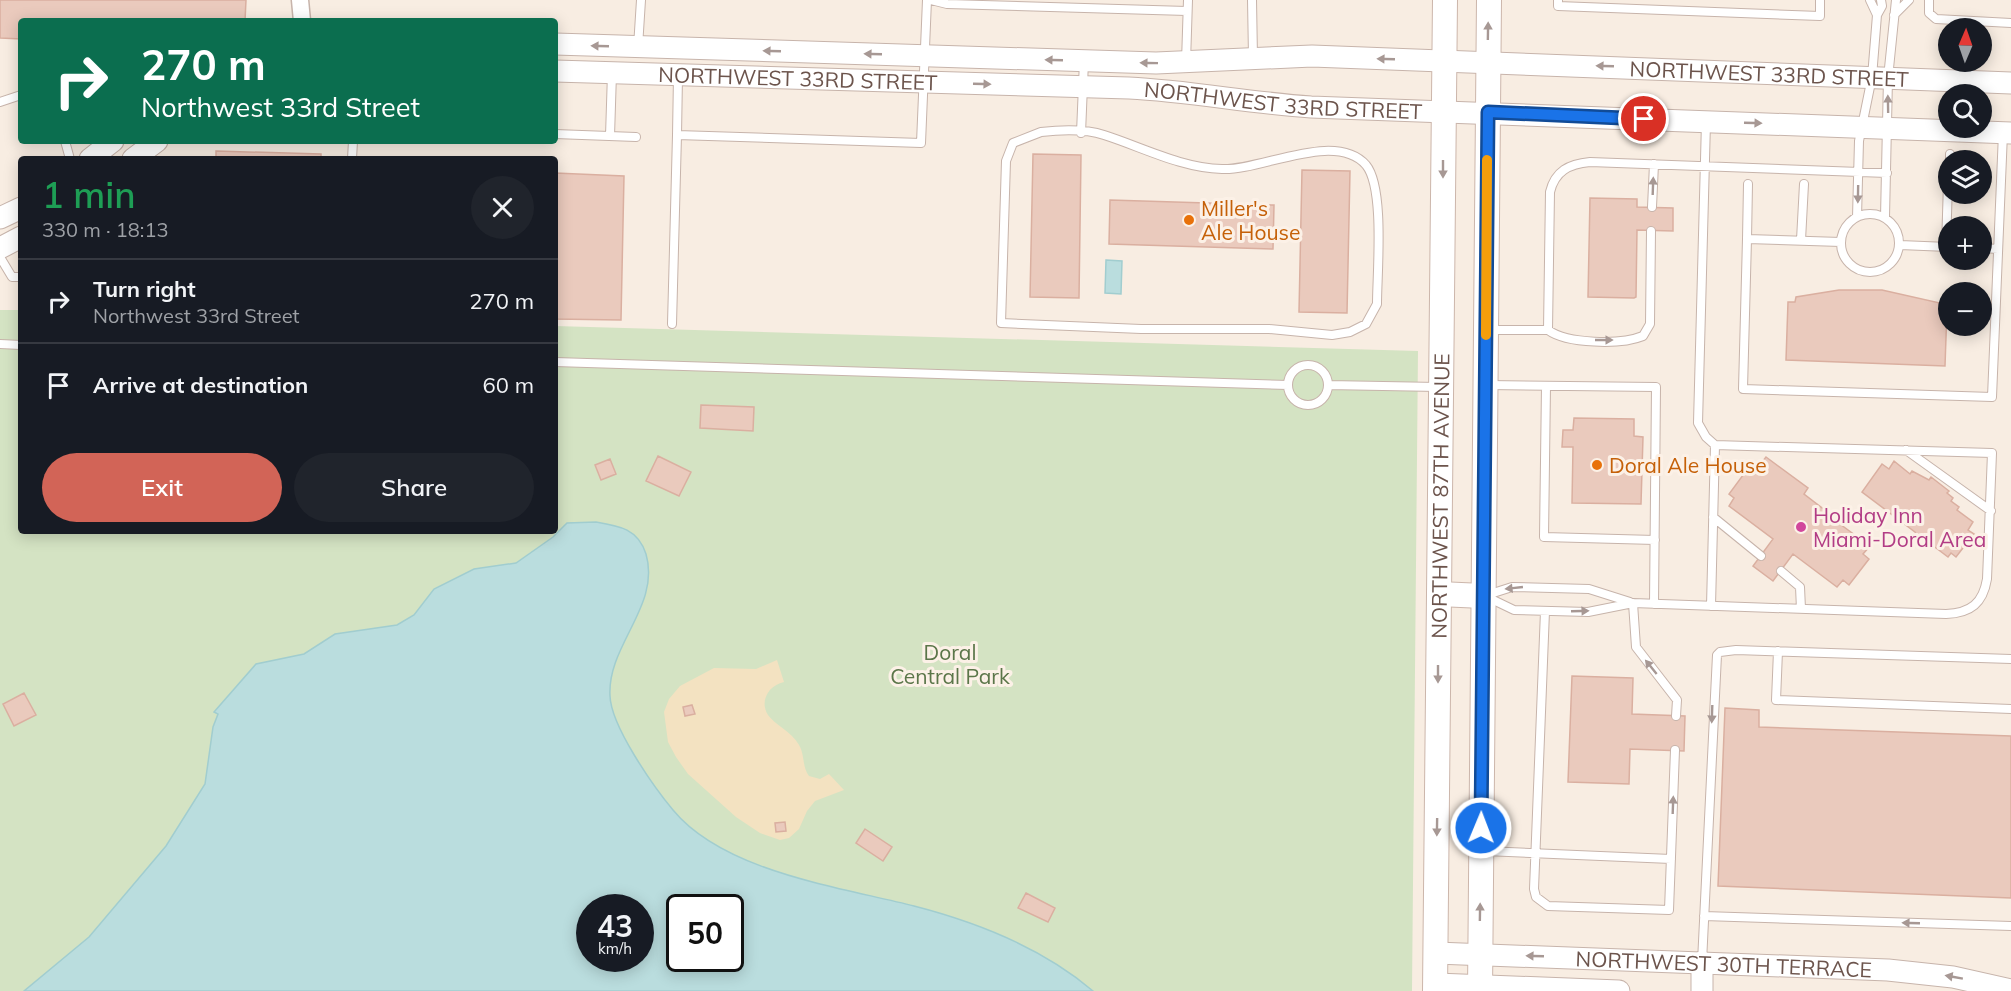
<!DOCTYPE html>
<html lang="en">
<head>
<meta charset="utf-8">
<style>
	body { margin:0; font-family:Mulish,sans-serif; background:#20242c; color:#f1f3f6; height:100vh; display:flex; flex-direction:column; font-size:22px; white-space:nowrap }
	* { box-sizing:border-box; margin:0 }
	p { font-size:20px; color:#9ea1a6 }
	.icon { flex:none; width:33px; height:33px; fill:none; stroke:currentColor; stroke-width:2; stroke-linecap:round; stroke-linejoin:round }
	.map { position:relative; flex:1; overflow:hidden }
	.details { position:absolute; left:18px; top:156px; width:540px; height:378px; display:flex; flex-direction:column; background:#171b24; border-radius:6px; box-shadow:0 3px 15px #0003 }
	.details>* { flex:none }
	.banner { position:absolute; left:18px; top:18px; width:540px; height:126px; border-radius:6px; box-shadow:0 3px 15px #0003; background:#0b6e4f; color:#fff; overflow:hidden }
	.needle { width:39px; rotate:2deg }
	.tools { position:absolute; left:1938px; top:18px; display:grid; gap:12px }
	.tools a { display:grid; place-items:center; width:54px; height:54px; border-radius:50%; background:#171b24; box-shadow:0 3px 15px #0003; font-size:30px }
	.speed { position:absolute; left:576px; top:894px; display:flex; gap:12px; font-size:30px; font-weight:700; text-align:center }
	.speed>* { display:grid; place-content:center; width:78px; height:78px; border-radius:50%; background:#171b24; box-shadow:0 3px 15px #0003; line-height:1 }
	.speed small { font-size:15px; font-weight:400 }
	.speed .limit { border:3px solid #111; border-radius:9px; background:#fff; color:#111 }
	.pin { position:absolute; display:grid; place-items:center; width:51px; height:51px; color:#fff; margin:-26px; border:3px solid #fff; border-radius:50%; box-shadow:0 2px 6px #0007 }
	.me { position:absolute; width:66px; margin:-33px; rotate:1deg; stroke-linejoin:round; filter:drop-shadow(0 0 4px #0008) }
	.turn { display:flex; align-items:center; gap:21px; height:126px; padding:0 24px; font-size:27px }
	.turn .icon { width:78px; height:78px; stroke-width:2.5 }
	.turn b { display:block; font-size:42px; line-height:51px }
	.round { display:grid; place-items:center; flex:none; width:63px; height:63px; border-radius:32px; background:#20242c }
	.overview { display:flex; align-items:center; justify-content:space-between; height:102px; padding:0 24px }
	h1 { font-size:36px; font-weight:600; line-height:45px; color:#1e9e55 }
	.action { display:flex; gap:12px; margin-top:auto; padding:12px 24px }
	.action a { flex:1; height:69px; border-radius:36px; background:#d26457; color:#fff; font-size:24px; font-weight:600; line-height:69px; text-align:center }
	.action a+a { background:#20242c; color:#f1f3f6 }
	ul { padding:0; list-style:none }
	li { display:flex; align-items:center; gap:18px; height:84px; padding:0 24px; border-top:2px solid #363941 }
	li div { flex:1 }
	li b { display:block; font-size:22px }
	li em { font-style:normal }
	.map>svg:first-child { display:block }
	.green { fill:#d4e3c3; fill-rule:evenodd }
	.sand { fill:#f3e2c1 }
	.water { fill:#baddde; stroke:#a1cdcf; stroke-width:1.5; fill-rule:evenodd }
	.building { fill:#eacabd; stroke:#daafa0; stroke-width:1.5 }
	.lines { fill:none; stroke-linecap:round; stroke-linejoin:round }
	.service-casing { stroke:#c7b4ab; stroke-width:10 }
	.minor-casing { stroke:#c7b4ab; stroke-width:19 }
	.tertiary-casing { stroke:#c7b4ab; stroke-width:23 }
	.secondary-casing { stroke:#ccb6ab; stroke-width:26 }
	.service { stroke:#fff; stroke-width:8 }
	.minor { stroke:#fff; stroke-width:16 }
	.tertiary { stroke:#fff; stroke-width:21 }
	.secondary { stroke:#fff; stroke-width:24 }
	.oneway { fill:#a79894 }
	.route-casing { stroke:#114b97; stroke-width:15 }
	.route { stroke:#1a73e8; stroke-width:10 }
	.slow { stroke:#f59e0b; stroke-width:10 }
	.food-dot { fill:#e8710a; stroke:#fcf1e7; stroke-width:2 }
	.hotel-dot { fill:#d1479c; stroke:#fcf1e7; stroke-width:2 }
	.labels { text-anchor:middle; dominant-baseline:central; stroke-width:6; stroke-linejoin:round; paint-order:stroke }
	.street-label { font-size:21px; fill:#6c544c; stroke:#fcf1e7 }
	.food-label { font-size:21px; fill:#c56008; stroke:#fcf1e7; text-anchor:start }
	.hotel-label { font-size:21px; fill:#b23c85; stroke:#fcf1e7; text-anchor:start }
	.park-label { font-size:21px; fill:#5b7649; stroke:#fcf1e7 }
</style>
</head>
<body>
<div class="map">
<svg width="2011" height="991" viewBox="0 0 2011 991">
	<rect width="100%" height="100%" fill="#f8ede2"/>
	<path class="green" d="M0,310H21V531H555V326L1418,351L1412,991H0ZM590,908H640V958H590ZM680,908H730V958H680Z"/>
	<path class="sand" d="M777,660L784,682C769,685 759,701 768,715C775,725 791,731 799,745C805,755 802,767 809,776L820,779L829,774L844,790L815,801L807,811L799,829L789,838L780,840L760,833L736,817L688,774L676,757L668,742L664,712L669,699L680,686L714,668L756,669Z"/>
	<path class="water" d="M1106,260L1122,261L1121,294L1105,293Z
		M596,522C620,526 638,529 646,554C661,606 607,645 610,696C611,726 653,786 673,810C724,872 840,887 914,906C976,922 1044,949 1093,991H24L89,937L166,846L205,784L213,727L218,714L214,712L256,664L304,654L335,634L397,625L414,615L434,589L474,569L516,563L553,537L567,523ZM590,908H640V958H590ZM680,908H730V958H680Z"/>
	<path class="building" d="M0,0H246L245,21H21V39L0,38Z
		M216,151L321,154V159H216Z
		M1033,154L1081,155L1079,298L1030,297Z
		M1302,170L1350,171L1347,313L1299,312Z
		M555,173L624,176L621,320L555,319Z
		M1590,198L1637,199V207L1673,208V231L1637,230L1636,297L1634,298L1588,297Z
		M1110,200L1274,205L1273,249L1109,244Z
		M1839,290H1882L1940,303V309H1947L1945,366L1786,360L1788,302H1795L1796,297Z
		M701,405L754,407L753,431L700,428Z
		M1574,418L1634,419V436L1643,437L1641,504L1572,503L1573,447H1562L1563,430H1573Z
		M658,456L691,472L679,496L646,481Z
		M1766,457L1808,488L1804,494L1830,514L1829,516L1870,546L1863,554L1869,559L1849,585L1843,580L1837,587L1793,554L1773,581L1753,566L1773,539L1729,506L1734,498L1729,494L1749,467L1755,471Z
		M610,459L616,474L601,480L595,465Z
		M1894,461L1910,474L1912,471L1929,480L1931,477L1949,491L1947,493L1953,498L1951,501L1959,507L1957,510L1973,522L1968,530L1974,534L1956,557L1951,553L1948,557L1862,492L1882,464L1889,469Z
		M1572,676L1633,678L1632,714L1685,716L1684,751L1630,749L1629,784L1568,782Z
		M24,693L36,715L14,726L3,704Z
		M692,705L695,714L685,716L683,707Z
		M1725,708L1759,710V727L2011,736V898L1718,886Z
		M785,822L786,831L776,832L775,823Z
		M865,829L892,847L883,861L856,843Z
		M1026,893L1055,908L1048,922L1018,908Z"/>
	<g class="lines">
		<defs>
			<path id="service" d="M931,0L947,4L1187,11
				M1252,0L1253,57
				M1558,0V6L1820,16V0
				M1870,0L1877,15
				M1929,0V13L1936,19L2011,23
				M1894,15L1909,0
				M638,47L641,0
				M1186,62L1188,0
				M678,76L677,135L921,143L927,0
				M0,102L21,95
				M1706,122L1698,423L1706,437L1715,445
				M1041,132C1059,130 1086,129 1104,135C1142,147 1181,168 1222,169C1261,171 1335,130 1366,165C1385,188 1377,273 1377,304L1366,324L1350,332L1332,335L1269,329H1141L1001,323L1006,161L1013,143Z
				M1081,133L1084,61
				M555,134L636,137
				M610,136L612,73
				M65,141L70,159
				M352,159L353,141
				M1950,160V154
				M1652,207L1654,164
				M1841 243a29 29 0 1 1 58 0a29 29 0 1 1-58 0Z
				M1857,217L1859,141L1872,77L1877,15L1882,6L1881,0
				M1885,217L1888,78L1896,0
				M1747,239L1748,184
				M1801,240L1804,184
				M1841,242L1747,239L1743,389L1992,397L2003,133
				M1900,245L1948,247
				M1946,247L1948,183
				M1982,248L1998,249
				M0,257L12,277H21
				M672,324L677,135
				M1489,330H1548L1550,192C1555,171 1569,164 1590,162L1887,173
				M1548,330C1567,344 1621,345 1643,336L1650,324L1651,231
				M0,344L21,345
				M555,362L1288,385
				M1288 385a20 20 0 1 1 40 0a20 20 0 1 1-40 0Z
				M1328,385L1438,387
				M1487,385L1656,387L1654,604
				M1546,386L1544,537L1655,540
				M1906,450L1991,511
				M1713,517L1761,556
				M1781,571L1800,587L1801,609
				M1487,595L1512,587L1589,589L1630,602
				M1487,597L1514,610L1588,612L1633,603L1946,614C1971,613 1983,603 1987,579L1992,453L1715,445L1711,606
				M1633,603L1636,647L1677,700L1676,716
				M1545,611L1534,889L1536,897L1548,906L1669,910L1675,750
				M1778,651L1776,700L2011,709
				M1485,851L1671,859
				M1704,916L2011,926
				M1702,962L1717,655L1720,652L1736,650L2011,659"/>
			<path id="minor" d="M300,0L302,21"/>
			<g id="tertiary">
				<path id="s1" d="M555,44L1156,63L1312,56L2011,83"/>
				<path id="s2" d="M555,71L1129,88C1190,91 1250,103 1311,107L2011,133"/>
				<path d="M90,159L113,141"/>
				<path d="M133,159L157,141"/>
				<path d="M0,218L21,208"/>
				<path d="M0,248L21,237"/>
				<path id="s3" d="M1436,953L1888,970L1953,977L2011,990"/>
				<path d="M1436,984L1619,991"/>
				<path d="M1702,991V962"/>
			</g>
			<g id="secondary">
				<path d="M1439,594L1483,596"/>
				<path id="s4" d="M1435,991L1445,0"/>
				<path d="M1480,991L1489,0"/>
			</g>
		</defs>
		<use href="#service" class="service-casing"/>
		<use href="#minor" class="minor-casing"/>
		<use href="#tertiary" class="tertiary-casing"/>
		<use href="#secondary" class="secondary-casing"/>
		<use href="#service" class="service"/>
		<use href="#minor" class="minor"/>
		<use href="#tertiary" class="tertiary"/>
		<use href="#secondary" class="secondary"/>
	</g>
	<defs><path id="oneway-solid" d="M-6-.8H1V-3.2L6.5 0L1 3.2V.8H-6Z" transform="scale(1.5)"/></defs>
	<g class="oneway">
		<use href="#oneway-solid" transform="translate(1488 31) rotate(-89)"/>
		<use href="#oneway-solid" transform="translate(600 46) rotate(-178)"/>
		<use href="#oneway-solid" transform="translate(772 51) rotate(-178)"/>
		<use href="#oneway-solid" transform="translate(873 54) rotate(-178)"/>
		<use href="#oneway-solid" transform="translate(1386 59) rotate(-178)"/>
		<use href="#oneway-solid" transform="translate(1054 60) rotate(-178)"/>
		<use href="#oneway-solid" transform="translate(1149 63) rotate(-179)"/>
		<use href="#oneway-solid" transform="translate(1605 66) rotate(-178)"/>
		<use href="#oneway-solid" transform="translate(982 84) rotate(2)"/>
		<use href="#oneway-solid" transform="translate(1888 104) rotate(-91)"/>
		<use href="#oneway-solid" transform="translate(1753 123) rotate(2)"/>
		<use href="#oneway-solid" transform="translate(1443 169) rotate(90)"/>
		<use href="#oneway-solid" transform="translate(1653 186) rotate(-88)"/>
		<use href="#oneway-solid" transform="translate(1858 194) rotate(91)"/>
		<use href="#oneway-solid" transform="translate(1604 340)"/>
		<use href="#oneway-solid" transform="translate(1514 588) rotate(174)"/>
		<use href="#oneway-solid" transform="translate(1580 611) rotate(-2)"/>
		<use href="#oneway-solid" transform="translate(1651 667) rotate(-129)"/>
		<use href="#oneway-solid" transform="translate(1438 674) rotate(90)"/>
		<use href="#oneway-solid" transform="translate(1712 714) rotate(92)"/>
		<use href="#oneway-solid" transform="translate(1673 805) rotate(-88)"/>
		<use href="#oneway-solid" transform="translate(1437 827) rotate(91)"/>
		<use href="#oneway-solid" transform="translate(1480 912) rotate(-89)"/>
		<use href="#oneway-solid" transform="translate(1911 923) rotate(-178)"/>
		<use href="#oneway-solid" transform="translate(1535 956) rotate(-178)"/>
		<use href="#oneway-solid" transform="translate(1954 977) rotate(-170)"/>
	</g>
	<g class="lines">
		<defs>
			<path id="route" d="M1481,828L1488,112L1644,119"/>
		</defs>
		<use href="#route" class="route-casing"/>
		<use href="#route" class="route"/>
		<path class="slow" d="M1486,335L1487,160"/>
	</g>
	<g class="food-dot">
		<circle cx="1189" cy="220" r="6"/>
		<circle cx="1597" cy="465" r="6"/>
	</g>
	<circle class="hotel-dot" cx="1801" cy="527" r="6"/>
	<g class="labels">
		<g class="street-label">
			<text stroke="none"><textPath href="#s1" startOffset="1215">NORTHWEST 33RD STREET</textPath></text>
			<text stroke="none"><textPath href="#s2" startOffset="243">NORTHWEST 33RD STREET</textPath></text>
			<text stroke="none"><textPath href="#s2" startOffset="729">NORTHWEST 33RD STREET</textPath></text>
			<text stroke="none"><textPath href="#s4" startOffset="495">NORTHWEST 87TH AVENUE</textPath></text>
			<text stroke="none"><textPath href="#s3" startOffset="288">NORTHWEST 30TH TERRACE</textPath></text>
		</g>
		<g class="food-label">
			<text x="1201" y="208">Miller's<tspan x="1201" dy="24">Ale House</tspan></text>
			<text x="1609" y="465">Doral Ale House</text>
		</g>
		<g class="hotel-label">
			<text x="1813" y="515">Holiday Inn<tspan x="1813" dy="24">Miami-Doral Area</tspan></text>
		</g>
		<g class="park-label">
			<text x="950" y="652">Doral<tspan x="950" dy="24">Central Park</tspan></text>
		</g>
	</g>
</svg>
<div class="tools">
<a><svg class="needle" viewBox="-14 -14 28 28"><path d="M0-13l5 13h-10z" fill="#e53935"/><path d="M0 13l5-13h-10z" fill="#9ea1a6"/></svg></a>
<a><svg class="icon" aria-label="search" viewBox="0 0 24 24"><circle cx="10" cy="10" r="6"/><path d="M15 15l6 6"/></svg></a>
<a><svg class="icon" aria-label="layers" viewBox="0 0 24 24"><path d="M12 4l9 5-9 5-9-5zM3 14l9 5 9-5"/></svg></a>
<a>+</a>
<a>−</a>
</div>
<div class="speed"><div>43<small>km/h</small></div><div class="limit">50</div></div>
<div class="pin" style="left:1644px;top:119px;background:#d93025"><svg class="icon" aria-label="arrive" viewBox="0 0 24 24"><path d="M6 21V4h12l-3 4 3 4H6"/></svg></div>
<svg class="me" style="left:1481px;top:828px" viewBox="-20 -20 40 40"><circle r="17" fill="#1a73e8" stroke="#fff" stroke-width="3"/><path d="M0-11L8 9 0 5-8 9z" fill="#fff"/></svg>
<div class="banner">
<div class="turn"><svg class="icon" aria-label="right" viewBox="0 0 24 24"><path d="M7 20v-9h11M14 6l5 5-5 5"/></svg><div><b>270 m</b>Northwest 33rd Street</div></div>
</div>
<section class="details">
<div class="overview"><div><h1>1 min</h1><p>330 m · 18:13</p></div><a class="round"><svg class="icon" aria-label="close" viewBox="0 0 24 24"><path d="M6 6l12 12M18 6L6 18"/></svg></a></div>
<ul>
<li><svg class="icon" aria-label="right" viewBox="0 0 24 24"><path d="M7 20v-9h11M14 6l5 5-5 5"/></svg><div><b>Turn right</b><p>Northwest 33rd Street</p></div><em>270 m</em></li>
<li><svg class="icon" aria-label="arrive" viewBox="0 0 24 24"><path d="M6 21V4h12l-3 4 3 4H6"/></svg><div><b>Arrive at destination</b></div><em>60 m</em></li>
</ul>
<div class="action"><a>Exit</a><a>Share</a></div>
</section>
</div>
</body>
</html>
